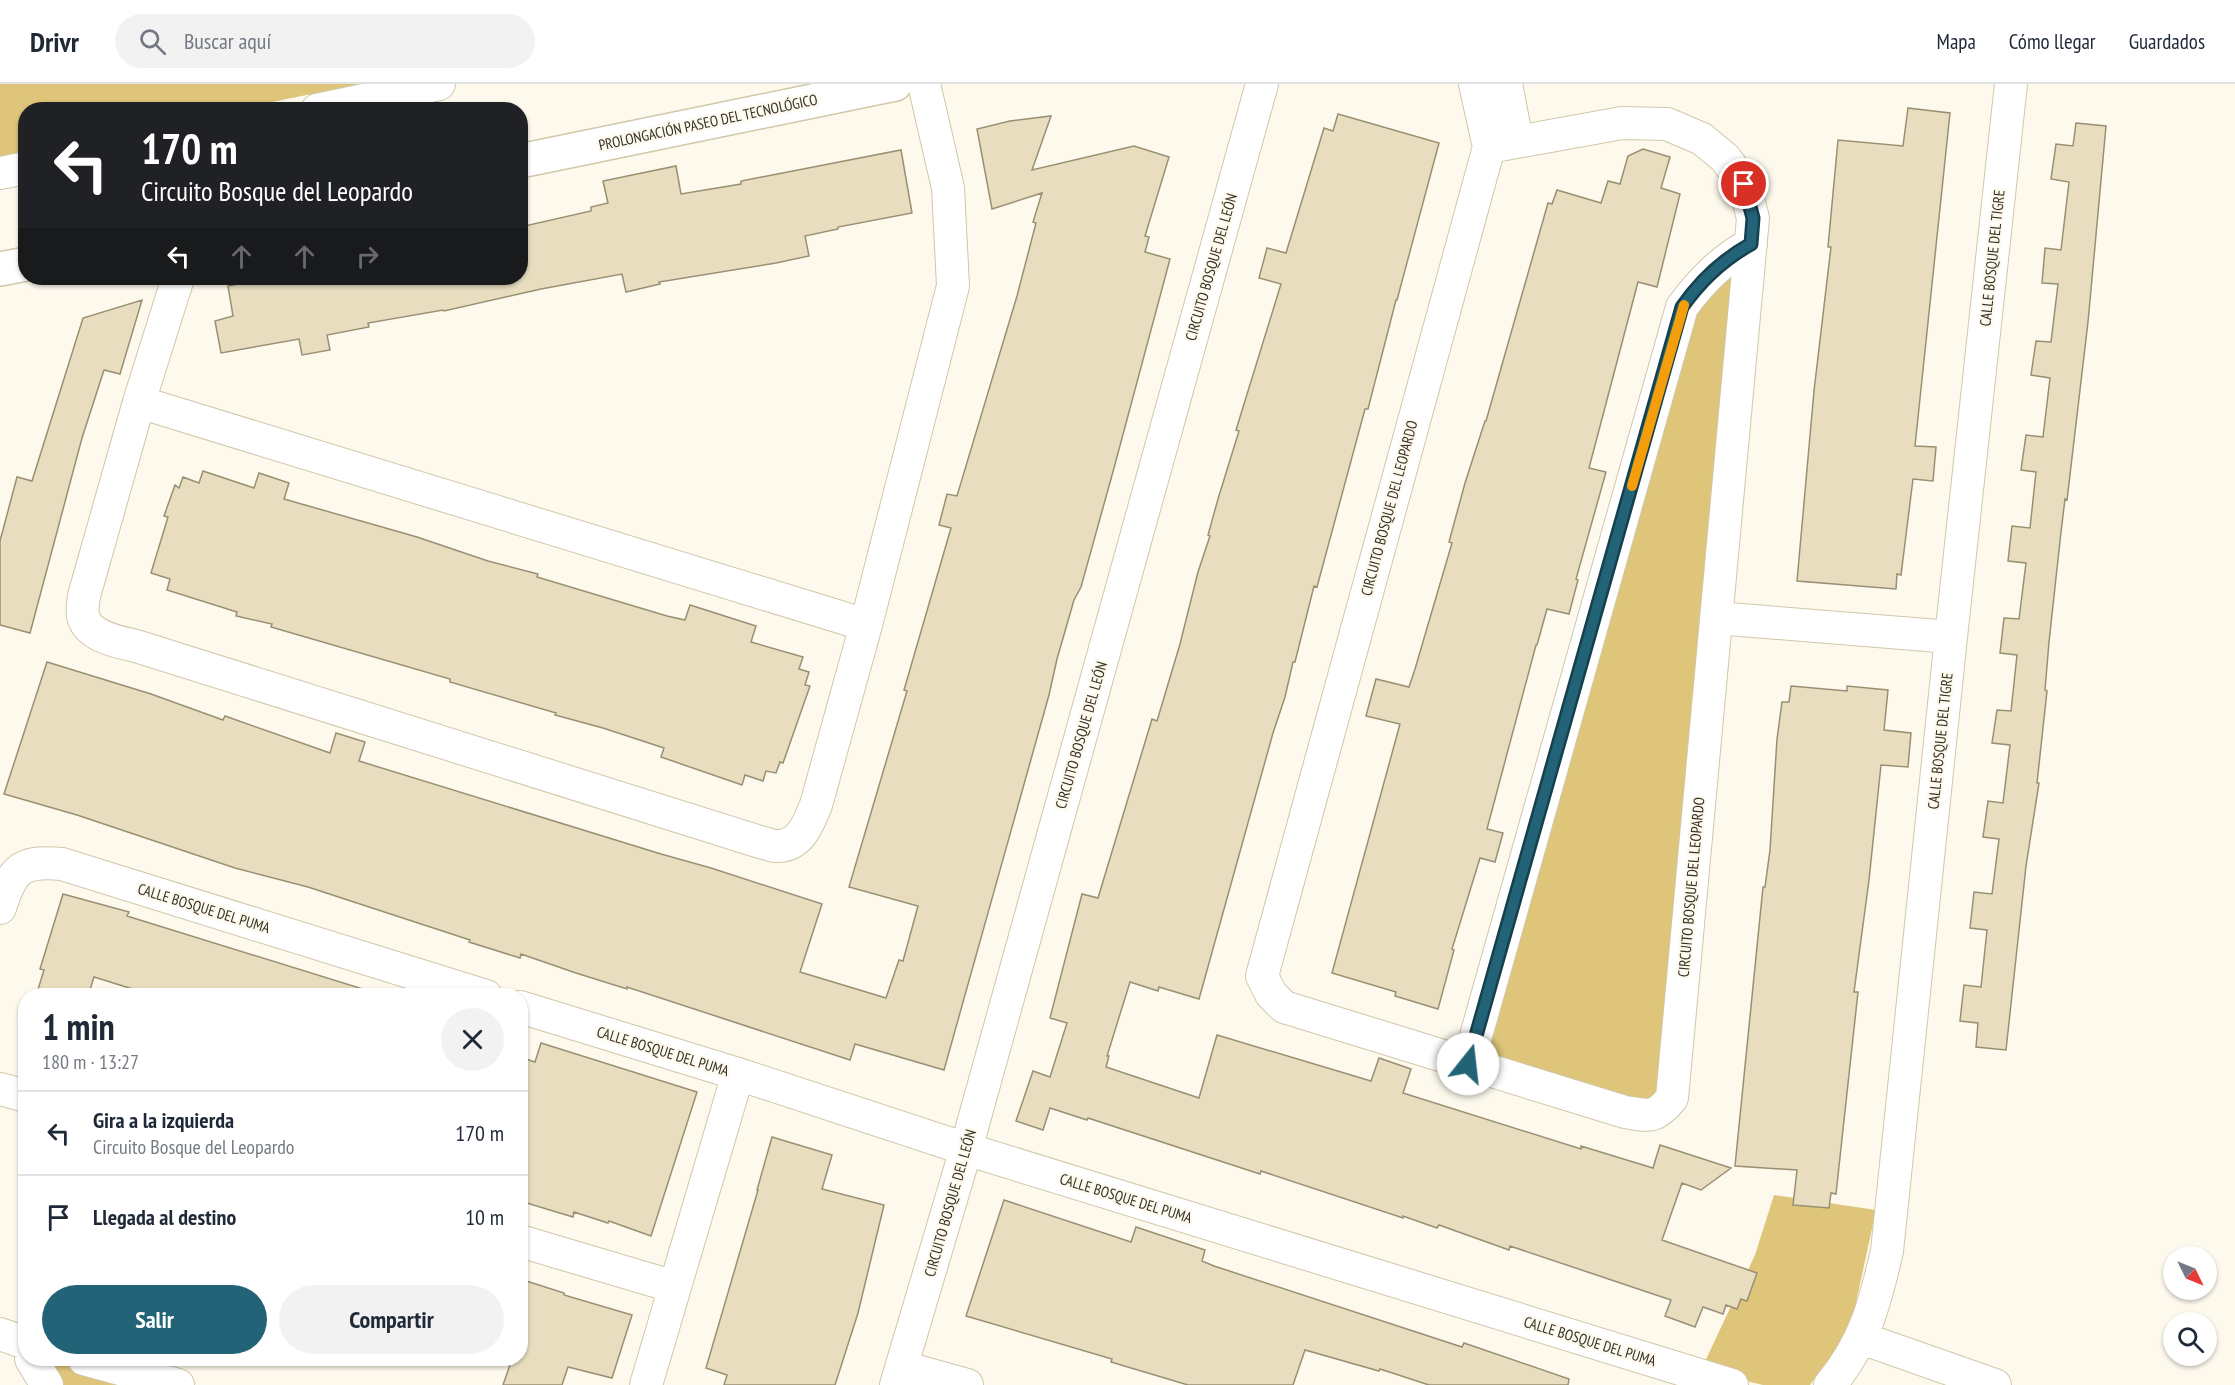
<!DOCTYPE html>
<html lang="es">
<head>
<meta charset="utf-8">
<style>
	body { margin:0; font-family:"PT Sans Narrow",sans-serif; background:#f2f2f3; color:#1f2937; height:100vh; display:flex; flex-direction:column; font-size:22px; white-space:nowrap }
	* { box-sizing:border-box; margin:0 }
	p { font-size:20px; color:#747a83 }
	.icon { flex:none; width:33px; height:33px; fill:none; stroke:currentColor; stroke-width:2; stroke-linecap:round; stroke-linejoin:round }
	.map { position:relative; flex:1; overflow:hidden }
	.drawer { position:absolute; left:18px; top:904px; width:510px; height:378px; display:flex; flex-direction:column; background:#fff; border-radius:24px; box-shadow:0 2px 4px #0004 }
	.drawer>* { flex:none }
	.banner { position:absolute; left:18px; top:18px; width:510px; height:183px; border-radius:24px; box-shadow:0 2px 4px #0004; background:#202124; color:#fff; overflow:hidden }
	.needle { width:39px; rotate:133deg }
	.fabs { position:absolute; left:2163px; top:1162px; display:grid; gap:12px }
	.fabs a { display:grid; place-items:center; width:54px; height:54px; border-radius:50%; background:#fff; box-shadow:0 2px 4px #0004; font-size:30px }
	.pin { position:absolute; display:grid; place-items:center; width:51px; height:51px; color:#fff; margin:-26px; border:3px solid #fff; border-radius:50%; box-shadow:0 2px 6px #0007 }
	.me { position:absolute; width:66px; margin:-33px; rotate:16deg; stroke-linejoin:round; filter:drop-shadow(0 0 4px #0008) }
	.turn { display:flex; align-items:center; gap:21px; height:126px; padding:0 24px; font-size:27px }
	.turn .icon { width:78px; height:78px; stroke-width:2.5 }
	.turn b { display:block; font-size:42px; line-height:51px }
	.lanes { display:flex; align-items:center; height:57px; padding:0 24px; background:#0003; justify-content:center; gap:30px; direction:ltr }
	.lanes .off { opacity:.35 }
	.round { display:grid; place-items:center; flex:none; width:63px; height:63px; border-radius:32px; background:#f2f2f3 }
	.head { display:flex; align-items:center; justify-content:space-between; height:102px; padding:0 24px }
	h1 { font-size:36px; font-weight:700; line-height:45px }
	.button { display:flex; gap:12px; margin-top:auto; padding:12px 24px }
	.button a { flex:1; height:69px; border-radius:36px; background:#226377; color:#fff; font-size:24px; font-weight:700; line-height:69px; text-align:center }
	.button a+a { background:#f2f2f3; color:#1f2937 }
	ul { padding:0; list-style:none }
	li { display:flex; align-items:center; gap:18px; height:84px; padding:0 24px; border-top:2px solid #e0e1e3 }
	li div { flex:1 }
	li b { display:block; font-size:22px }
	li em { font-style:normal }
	header { display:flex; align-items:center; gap:36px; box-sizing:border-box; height:84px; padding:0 30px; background:#fff; border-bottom:2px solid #e0e1e3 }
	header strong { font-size:28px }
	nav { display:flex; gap:33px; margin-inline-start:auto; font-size:21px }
	.search { width:420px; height:54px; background:#f2f2f3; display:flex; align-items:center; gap:15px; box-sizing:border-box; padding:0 21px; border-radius:33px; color:#747a83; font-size:22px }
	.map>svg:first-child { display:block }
	.green { fill:#dec57a }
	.building { fill:#e8debf; stroke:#998f72; stroke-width:1.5 }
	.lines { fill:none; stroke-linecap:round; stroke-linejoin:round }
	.street-casing { stroke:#d1c7a9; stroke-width:34 }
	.secondary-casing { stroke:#d1c7a9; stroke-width:36 }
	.street { stroke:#fff; stroke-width:32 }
	.secondary { stroke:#fff; stroke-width:33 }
	.route-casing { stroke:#16404d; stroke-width:15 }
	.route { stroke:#226377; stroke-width:10 }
	.slow { stroke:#f59e0b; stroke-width:10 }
	.labels { text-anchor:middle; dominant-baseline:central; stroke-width:4.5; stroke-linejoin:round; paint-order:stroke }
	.street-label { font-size:15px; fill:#363226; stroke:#fdf9ed }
</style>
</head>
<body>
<header>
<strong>Drivr</strong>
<div class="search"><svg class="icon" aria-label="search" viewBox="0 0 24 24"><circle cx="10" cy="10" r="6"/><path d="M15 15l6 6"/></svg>Buscar aquí</div>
<nav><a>Mapa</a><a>Cómo llegar</a><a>Guardados</a></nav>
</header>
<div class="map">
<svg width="2235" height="1301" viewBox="0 0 2235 1301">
	<rect width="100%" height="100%" fill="#fdf9ed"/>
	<path class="green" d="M0,0H360L238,25L26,26L25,70L0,75Z
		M1746,168L1660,1020L1477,978L1697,208Z
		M1774,1111L1876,1126L1850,1246L1810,1301H1763L1701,1286L1755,1171Z
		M37,1275H63L154,1301H55Z"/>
	<path class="building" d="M1908,24L1950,29L1915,362L1936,363L1933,397L1913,395L1901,491L1897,490L1896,505L1797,497L1814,307L1831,163H1828L1838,56L1903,62Z
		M1338,30L1439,59L1397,216H1396L1368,325H1365L1317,503L1314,502L1295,578H1293L1285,613L1273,649L1199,915L1159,903L1158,907L1130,898L1107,972H1109L1106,983L1199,1014L1217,951L1371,997L1379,974L1411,985L1403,1009L1581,1065V1062L1653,1084L1660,1061L1731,1084L1701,1106L1682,1099L1662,1156L1757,1189L1747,1217L1741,1215L1737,1225L1726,1221L1723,1230L1703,1223L1695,1243L1665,1232L1671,1216L1510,1162L1509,1166L1439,1141L1437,1144L1403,1132V1134L1261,1087L1260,1090L1088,1034L1087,1036L1050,1024L1043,1046L1016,1037L1033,987L1050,993L1067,939L1050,934L1082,810L1098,814L1152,635L1157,637L1180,560L1198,488L1210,452L1208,451L1218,415L1239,347L1236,346L1281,200L1259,194L1267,164L1286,169L1324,44L1333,47Z
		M1051,32L1032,86L1134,62L1169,73L1145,152L1149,153L1145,168L1170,175L1114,384L1081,503L1074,516L1057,575L1049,611L944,986L855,960L850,976L627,903V905L576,889L521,870L520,874L469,858L470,856L308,803L235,784L77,731L4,710L47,578L151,610L223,636L225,632L330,669L336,649L365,658L359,677L661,770L711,784L822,820L800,888L886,914L899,876L903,877L918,822L849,803L907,607L904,606L951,444L939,441L947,410L957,412L1017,212L1036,139L1033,138L1042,109L992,125L977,45L1010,37Z
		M2076,39L2106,42L2088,238L2067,416L2065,415L2061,448L2049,558L2045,606L2047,607L2037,699H2039L2026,782L2006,966L1976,963L1978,939L1960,937L1964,901L1981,903L1987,846L1970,844L1974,808L1992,810L1999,755L1983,753L1988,717L2003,719L2010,661L1992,659L1997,626L2011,627L2017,571L2000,569L2004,534L2019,535L2026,479L2008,477L2012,442L2030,444L2036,388L2021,386L2026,351L2043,353L2050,294L2031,291L2036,257L2051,258L2058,200L2042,199L2045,164L2061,166L2069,98L2051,95L2056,60L2073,62Z
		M1643,65L1670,73L1661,104L1680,110L1657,203L1638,198L1589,384L1606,388L1576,495L1578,496L1569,530L1547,525L1537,561H1536L1487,745L1503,749L1495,778L1480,774L1452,865L1454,866L1438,925L1395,912L1396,908L1332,889L1400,640L1366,632L1376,595L1409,603L1415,585L1452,459L1449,458L1465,399L1485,337H1486L1548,119L1552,120L1557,106L1601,119L1608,97L1620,100L1628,72Z
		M901,66L912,129L838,143V145L805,152L809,172L776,179L659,198L660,200L626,208L622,190L541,205L444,227L443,226L368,239L369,243L327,251L330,266L302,271L299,255L221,269L215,237L233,232L228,202L271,194H520V143L591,127V123L608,119L603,97L676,82L681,110L741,100V97Z
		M142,216L120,290L104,286L82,354L30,549L0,541V457L17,393L32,397L83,234Z
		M203,387L254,404L259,389L289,399L284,415L417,453L488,477L538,490L537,493L667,532L685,536L690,521L756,542L751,558L803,573L799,585L809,588L805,601L810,602L783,679L780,678L776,689L766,687L763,697L745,691L742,701L661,673L664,664L603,644L555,631L556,629L450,598V595L271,543L272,540L236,532L237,528L167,506L170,495L151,489L168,433L164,432L175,401L179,404L183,393L199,399Z
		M1791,602L1847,607V602L1888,606L1884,646L1911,649L1908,683L1881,681L1869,796L1854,908H1858L1840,1073L1836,1110L1831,1109L1829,1124L1793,1121L1797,1086L1735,1082L1763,803H1765L1770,766L1777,655L1782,618H1789Z
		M63,810L129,828L127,832L366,906L365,912H155L94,893L88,912H36L44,886L40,885Z
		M541,959L697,1008L651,1152L609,1137L608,1139L574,1128L573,1133L520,1117V973L535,978Z
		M772,1053L832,1071L822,1105L884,1121L858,1229L835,1301H724L727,1291L706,1284L758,1106H757Z
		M1004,1116L1131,1158L1136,1143L1205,1166L1202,1177L1214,1182L1462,1263L1464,1259L1569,1295L1568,1301H1429L1380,1285L1379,1287L1305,1266L1293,1301H1188L1111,1278L1112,1275L966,1232Z
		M520,1195L564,1209V1211L632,1231L612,1294L568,1283L562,1301H503L512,1275H520Z"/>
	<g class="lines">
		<defs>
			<path id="street" d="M1475,0L1489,63L1262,892L1271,910L1284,923L1625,1028C1649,1032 1655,1035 1672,1014L1753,134L1744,100L1725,74L1702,55L1667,40L1622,39L1489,63
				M1506,0L1517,57
				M317,26L439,0
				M0,89L26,84
				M178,194L139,318L84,512C83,518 82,526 83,532C88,553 119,558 136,562L760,758C766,759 773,763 779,762C801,761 809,738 816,721L866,541L953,202L948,104L924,0
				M139,318L866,541
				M1716,534L1951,553
				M0,824C12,785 21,776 62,780L486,912
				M520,923L738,990L966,1065L1732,1301
				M1468,980L1682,223C1702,196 1722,176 1751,160
				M0,1005L26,1012
				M520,1157L675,1203
				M0,1250L26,1259
				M1861,1254L1995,1301
				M31,1275L47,1301
				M84,1275L178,1301
				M902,1283L967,1301
				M646,1301L738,990
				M896,1301L966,1065L1262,0
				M1830,1301C1865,1259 1875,1219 1887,1167L1951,553L2011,0"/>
			<path id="secondary" d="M520,77L895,0
				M0,185L26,180"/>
		</defs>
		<use href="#street" class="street-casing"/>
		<use href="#secondary" class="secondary-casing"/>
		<use href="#street" class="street"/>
		<use href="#secondary" class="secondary"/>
	</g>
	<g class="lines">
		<defs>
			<path id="route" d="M1468,980L1682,223C1701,196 1722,176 1751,160L1753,134L1744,100"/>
		</defs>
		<use href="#route" class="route-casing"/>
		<use href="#route" class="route"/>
		<path class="slow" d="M1632,402L1684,221"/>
	</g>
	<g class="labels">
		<g class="street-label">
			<text transform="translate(708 38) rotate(-12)">PROLONGACIÓN PASEO DEL TECNOLÓGICO</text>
			<text transform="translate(1992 174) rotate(-84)">CALLE BOSQUE DEL TIGRE</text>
			<text transform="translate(1211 183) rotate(-74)">CIRCUITO BOSQUE DEL LEÓN</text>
			<text transform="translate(1389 424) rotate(-75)">CIRCUITO BOSQUE DEL LEOPARDO</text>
			<text transform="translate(1081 651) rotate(-74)">CIRCUITO BOSQUE DEL LEÓN</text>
			<text transform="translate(1940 657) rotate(-84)">CALLE BOSQUE DEL TIGRE</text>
			<text transform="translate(1691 803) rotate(-85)">CIRCUITO BOSQUE DEL LEOPARDO</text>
			<text transform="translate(204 824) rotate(17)">CALLE BOSQUE DEL PUMA</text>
			<text transform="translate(663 967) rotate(17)">CALLE BOSQUE DEL PUMA</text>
			<text transform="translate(1126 1114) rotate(17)">CALLE BOSQUE DEL PUMA</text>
			<text transform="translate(950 1119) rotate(-74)">CIRCUITO BOSQUE DEL LEÓN</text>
			<text transform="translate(1590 1257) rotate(17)">CALLE BOSQUE DEL PUMA</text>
		</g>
	</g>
</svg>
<div class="fabs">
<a><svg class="needle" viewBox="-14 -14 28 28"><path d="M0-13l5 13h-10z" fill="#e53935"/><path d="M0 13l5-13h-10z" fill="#747a83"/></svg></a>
<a><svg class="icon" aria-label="search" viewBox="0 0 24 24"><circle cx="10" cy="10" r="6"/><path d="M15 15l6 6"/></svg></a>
</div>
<div class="pin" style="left:1744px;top:100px;background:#d93025"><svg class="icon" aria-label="arrive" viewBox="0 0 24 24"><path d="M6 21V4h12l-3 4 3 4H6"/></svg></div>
<svg class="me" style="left:1468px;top:980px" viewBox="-20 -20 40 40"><circle r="19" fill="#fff"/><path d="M0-13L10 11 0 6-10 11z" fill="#226377"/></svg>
<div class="banner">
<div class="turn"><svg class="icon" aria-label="left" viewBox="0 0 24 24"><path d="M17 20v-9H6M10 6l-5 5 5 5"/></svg><div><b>170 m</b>Circuito Bosque del Leopardo</div></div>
<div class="lanes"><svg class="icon" aria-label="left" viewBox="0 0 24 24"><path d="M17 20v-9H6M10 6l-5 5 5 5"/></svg><svg class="icon off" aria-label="ahead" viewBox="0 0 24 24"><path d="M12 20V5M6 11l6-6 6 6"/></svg><svg class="icon off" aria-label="ahead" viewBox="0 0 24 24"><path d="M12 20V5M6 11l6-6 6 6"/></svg><svg class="icon off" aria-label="right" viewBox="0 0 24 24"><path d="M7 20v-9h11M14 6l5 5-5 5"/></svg></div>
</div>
<section class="drawer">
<div class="head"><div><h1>1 min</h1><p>180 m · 13:27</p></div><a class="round"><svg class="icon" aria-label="close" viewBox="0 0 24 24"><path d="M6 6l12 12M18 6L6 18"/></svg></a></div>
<ul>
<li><svg class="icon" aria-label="left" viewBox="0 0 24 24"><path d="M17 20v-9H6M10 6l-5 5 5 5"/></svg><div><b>Gira a la izquierda</b><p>Circuito Bosque del Leopardo</p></div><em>170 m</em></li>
<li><svg class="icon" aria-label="arrive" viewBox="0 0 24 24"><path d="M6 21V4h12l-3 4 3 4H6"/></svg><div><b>Llegada al destino</b></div><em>10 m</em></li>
</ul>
<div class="button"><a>Salir</a><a>Compartir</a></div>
</section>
</div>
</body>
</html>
